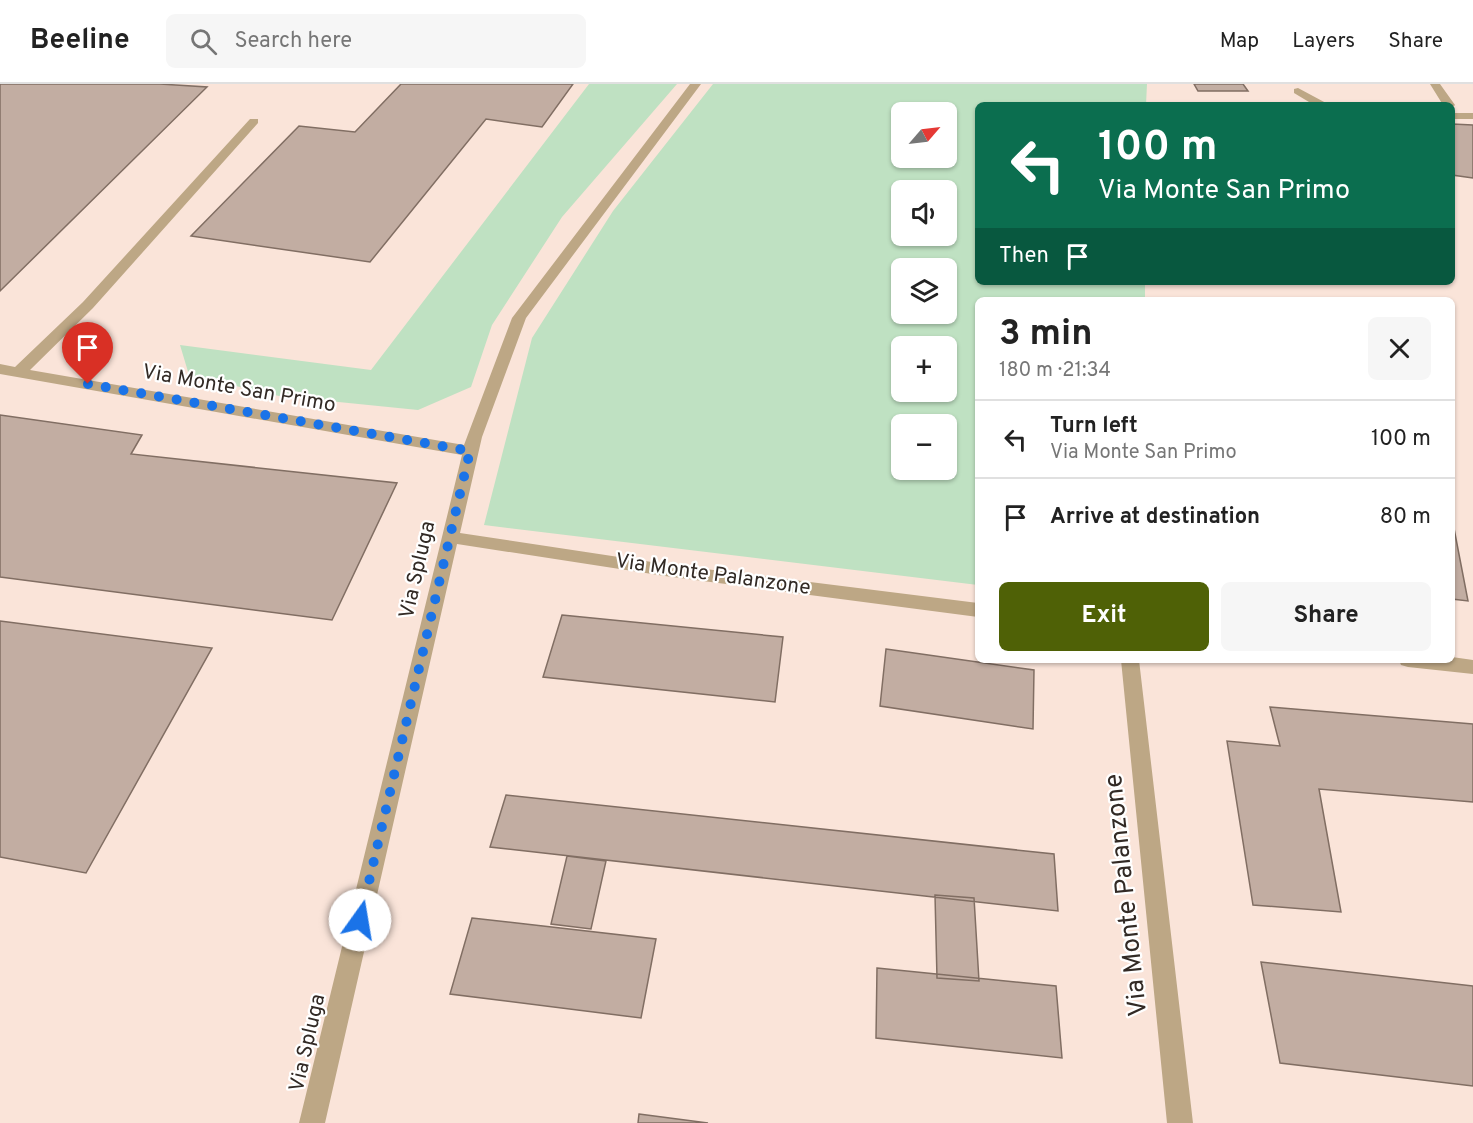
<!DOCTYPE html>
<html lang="en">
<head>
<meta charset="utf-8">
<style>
	body { margin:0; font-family:Overpass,sans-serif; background:#f6f6f6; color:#222; height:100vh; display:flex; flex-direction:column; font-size:22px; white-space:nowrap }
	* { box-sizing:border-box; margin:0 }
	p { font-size:20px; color:#767676 }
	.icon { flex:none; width:33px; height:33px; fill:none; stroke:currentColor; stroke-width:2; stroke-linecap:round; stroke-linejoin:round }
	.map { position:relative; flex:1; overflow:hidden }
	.drawer { position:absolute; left:975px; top:213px; width:480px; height:366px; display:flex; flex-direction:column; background:#fff; border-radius:9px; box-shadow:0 2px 4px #0004 }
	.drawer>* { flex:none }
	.top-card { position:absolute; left:975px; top:18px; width:480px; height:183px; border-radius:9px; box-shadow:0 2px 4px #0004; background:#0b6e4f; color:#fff; overflow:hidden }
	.needle { width:39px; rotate:62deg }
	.tools { position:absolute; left:891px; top:18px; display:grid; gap:12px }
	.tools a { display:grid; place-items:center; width:66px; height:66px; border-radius:9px; background:#fff; box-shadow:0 2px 4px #0004; font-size:30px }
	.pin { position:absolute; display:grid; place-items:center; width:51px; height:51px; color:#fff; margin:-62px -26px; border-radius:50% 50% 50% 0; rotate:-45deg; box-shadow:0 0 6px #0007 }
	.pin .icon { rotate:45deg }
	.me { position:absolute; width:66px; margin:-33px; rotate:13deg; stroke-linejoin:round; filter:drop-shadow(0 0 4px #0008) }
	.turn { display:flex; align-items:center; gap:21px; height:126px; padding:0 24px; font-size:27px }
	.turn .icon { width:78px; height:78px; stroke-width:2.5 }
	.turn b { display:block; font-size:42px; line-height:51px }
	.then { display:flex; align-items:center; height:57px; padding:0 24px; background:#0003; gap:12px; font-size:22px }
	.round { display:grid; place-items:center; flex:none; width:63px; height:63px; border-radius:9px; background:#f6f6f6 }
	.head { display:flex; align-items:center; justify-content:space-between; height:102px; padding:0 24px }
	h1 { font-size:36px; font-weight:700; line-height:45px }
	.primary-button { display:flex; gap:12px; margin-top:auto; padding:12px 24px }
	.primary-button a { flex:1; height:69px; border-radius:9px; background:#4f6106; color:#fff; font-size:24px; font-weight:700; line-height:69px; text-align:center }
	.primary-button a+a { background:#f6f6f6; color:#222 }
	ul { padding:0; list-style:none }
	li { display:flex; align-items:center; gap:18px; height:78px; padding:0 24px; border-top:2px solid #e0e0e0 }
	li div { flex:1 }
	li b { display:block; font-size:22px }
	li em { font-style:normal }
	header { display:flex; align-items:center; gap:36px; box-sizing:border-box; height:84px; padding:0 30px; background:#fff; border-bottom:2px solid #e0e0e0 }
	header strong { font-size:28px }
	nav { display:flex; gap:33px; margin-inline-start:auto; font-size:21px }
	.search { width:420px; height:54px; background:#f6f6f6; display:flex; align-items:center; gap:15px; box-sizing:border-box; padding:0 21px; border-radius:9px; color:#767676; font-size:22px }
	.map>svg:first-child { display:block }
	.green { fill:#bfe1c2; fill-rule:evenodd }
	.building { fill:#c2ada2; stroke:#816e63; stroke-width:1.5 }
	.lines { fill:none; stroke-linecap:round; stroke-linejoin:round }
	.minor { fill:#bda785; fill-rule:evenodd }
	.route { stroke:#1a73e8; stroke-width:10; stroke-dasharray:0 18 }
	.labels { text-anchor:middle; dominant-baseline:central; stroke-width:4.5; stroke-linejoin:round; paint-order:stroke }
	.street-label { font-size:21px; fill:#322a25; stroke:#fff }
	.near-street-label { font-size:26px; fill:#322a25; stroke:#fff }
</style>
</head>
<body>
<header>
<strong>Beeline</strong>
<div class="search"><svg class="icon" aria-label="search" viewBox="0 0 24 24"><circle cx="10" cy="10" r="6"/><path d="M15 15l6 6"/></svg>Search here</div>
<nav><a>Map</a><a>Layers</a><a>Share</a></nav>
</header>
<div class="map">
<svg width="1473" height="1039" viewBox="0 0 1473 1039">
	<rect width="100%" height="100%" fill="#fae4d9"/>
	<path class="green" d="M589,0H677L562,133L492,241L471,303L418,326L279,312L189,291L180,261L371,286Z
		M713,0H1147L1146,21H978V198H1145V216H978V501L484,441L532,254L613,127ZM902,28H946V74H902ZM902,106H946V152H902ZM902,184H946V230H902ZM902,262H946V308H902ZM902,340H946V386H902Z"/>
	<path class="building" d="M0,0H160L207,3L0,207Z
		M401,0H573L542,43L486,35L370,178L191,152L299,42L355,48Z
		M1194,0H1243L1248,7H1198Z
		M1452,40L1473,41V94L1452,91Z
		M0,331L142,351L131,370L397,399L332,536L0,493Z
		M1452,434L1468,517L1452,515Z
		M562,531L783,553L775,618L543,593Z
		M0,537L212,564L86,789L0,773Z
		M886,565L1034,586L1033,645L880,622Z
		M1270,623L1473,640V718L1319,705L1341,828L1253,821L1227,657L1280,662Z
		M506,711L1054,770L1058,827L490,763Z
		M567,772L606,777L591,845L551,840Z
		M935,811L974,814L979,897L937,894Z
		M472,834L656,855L641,934L450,910Z
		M1261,878L1473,902V1002L1280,979Z
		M877,884L1056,902L1062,974L876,954Z
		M639,1030L708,1039H638Z"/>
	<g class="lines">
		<path class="minor" d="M690,0H701L526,234L482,353L460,449L665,480L978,519V533L665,492L457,460L325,1039H299L462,371L0,290V280L15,283L83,218L250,35H258V39L93,224L30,286L464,361L512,234Z
			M1430,0H1440L1455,21L1453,23L1452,21H1443Z
			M1298,4L1326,19L1328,21H1314L1294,9V5Z
			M1452,29H1473V35H1452Z
			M1452,573L1473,576V590L1408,583L1401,581L1399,576H1452Z
			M1121,576H1139L1193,1039H1167Z"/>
	</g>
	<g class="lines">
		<path class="route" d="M88,300L470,367L360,836"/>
	</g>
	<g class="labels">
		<g class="street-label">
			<text transform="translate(239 305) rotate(10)">Via Monte San Primo</text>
			<text transform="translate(418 486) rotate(-77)">Via Spluga</text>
			<text transform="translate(713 491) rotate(8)">Via Monte Palanzone</text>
			<text transform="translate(308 959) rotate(-77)">Via Spluga</text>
		</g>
		<g class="near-street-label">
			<text transform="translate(1127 811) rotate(-96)">Via Monte Palanzone</text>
		</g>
	</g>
</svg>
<div class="tools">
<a><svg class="needle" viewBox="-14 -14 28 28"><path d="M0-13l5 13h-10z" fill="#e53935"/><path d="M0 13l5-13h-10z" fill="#767676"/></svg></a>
<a><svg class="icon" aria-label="sound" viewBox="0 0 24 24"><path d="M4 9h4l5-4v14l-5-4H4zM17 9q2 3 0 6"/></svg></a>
<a><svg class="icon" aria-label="layers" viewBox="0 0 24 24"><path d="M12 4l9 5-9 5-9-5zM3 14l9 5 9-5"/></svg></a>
<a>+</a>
<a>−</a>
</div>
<div class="pin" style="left:88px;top:300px;background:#d93025"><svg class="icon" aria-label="arrive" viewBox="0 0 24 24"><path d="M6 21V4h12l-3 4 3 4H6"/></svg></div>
<svg class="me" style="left:360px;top:836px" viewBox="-20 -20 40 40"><circle r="19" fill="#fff"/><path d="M0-13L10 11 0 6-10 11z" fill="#1a73e8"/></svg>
<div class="top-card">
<div class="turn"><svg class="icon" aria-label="left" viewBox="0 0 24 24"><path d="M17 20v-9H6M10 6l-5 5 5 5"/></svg><div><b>100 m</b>Via Monte San Primo</div></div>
<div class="then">Then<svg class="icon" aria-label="arrive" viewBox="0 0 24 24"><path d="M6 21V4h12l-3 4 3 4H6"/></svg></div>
</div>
<section class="drawer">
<div class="head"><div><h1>3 min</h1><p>180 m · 21:34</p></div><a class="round"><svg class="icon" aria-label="close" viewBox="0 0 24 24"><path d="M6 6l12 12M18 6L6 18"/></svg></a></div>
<ul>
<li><svg class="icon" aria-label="left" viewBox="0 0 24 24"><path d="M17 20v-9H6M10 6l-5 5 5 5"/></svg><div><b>Turn left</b><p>Via Monte San Primo</p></div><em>100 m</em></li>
<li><svg class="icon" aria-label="arrive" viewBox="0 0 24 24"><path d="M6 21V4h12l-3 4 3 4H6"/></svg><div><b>Arrive at destination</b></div><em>80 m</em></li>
</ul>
<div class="primary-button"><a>Exit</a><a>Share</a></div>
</section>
</div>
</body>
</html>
